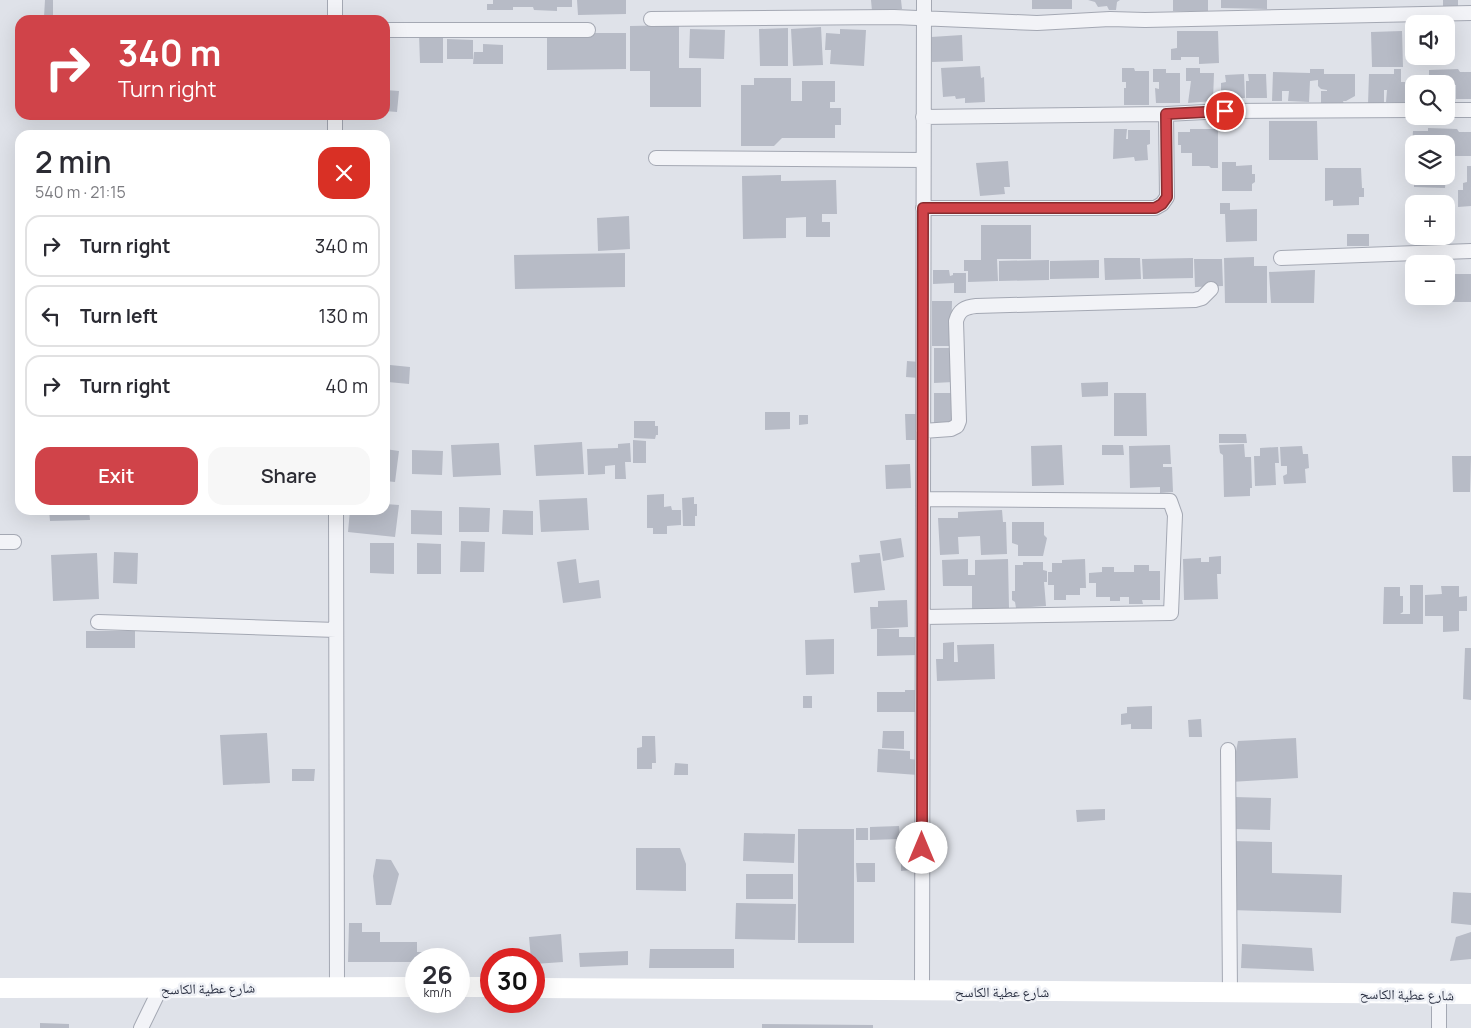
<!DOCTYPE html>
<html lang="en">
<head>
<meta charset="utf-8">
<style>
	body { margin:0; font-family:Manrope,"Noto Naskh Arabic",sans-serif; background:#f7f7f7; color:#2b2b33; height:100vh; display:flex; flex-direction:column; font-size:19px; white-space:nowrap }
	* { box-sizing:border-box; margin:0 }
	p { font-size:16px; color:#7c7c81 }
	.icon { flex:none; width:28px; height:28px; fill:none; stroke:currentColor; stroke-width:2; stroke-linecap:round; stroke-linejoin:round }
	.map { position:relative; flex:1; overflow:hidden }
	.drawer { position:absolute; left:15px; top:130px; width:375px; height:385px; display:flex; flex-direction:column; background:#fff; border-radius:15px; box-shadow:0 5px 20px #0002 }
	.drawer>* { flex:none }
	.hud { position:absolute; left:15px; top:15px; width:375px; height:105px; border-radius:15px; box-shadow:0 5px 20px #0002; background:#d04349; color:#fff; overflow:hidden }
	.buttons { position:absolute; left:1405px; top:15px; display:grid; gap:10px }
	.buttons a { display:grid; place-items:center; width:50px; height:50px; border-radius:10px; background:#fff; box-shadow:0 5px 20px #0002; font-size:25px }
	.speed { position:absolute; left:405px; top:948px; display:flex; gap:10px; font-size:25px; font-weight:700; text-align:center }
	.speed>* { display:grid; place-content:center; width:65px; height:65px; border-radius:50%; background:#fff; box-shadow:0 5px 20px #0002; line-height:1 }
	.speed small { font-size:12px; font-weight:400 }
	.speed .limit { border:8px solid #d22; background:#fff; color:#111 }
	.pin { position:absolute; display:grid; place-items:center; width:42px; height:42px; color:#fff; margin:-21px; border:2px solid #fff; border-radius:50%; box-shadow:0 1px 5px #0007 }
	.me { position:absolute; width:55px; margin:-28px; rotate:0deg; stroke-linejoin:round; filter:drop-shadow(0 0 4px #0008) }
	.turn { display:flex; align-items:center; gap:18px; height:105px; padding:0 20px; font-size:22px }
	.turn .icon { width:65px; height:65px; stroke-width:2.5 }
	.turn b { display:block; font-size:35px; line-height:42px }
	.round { display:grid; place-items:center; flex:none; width:52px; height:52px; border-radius:15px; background:#f7f7f7 }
	.overview { display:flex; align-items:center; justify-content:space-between; height:85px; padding:0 20px }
	h1 { font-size:30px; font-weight:600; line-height:38px }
	.button { display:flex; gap:10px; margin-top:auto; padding:10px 20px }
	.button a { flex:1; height:58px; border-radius:15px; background:#d04349; color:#fff; font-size:20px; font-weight:600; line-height:58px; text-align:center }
	.button a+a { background:#f7f7f7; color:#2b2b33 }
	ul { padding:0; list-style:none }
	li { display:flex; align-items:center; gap:15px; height:62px; margin:0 10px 8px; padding:0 10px; border:2px solid #e1e1e2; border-radius:15px }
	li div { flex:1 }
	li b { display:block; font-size:19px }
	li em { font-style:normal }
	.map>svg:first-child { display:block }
	.building { fill:#b7bbc6 }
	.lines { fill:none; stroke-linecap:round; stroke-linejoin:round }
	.street-casing { stroke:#a4a8b3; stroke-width:16 }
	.street { stroke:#f2f3f7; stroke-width:14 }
	.secondary { stroke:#fff; stroke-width:20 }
	.route-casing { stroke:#872c2f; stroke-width:12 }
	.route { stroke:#d04349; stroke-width:9 }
	.labels { text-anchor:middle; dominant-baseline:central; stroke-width:5; stroke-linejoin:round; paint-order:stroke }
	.street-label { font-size:14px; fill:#282e40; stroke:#eff1f6 }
</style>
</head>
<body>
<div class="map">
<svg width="1471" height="1028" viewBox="0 0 1471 1028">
	<rect width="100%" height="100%" fill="#dfe2e9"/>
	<path class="building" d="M45,0H53V17H44Z
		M493,0H572V7H557V11L534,10L533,7H513V10H487V4H493Z
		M577,0H626V14L578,15Z
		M871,0H901L902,9L872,11Z
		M1032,0H1072V9H1032Z
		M1088,0H1120L1117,2L1116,10H1109L1107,6L1098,7L1095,2Z
		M1173,0H1208V11H1173Z
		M1221,0H1267V9L1221,8Z
		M1443,0H1458V10H1443Z
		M679,25V68H701V107H650V71H630V26Z
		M821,27L823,65L793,66L791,29Z
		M788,28V66H760L759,29Z
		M690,29L725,30L724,59L689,58Z
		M840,29L866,30L864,66L830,64L831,50H825L826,33L840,34Z
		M1177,31H1218L1219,63L1199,64V57H1181V60H1171V49L1177,48Z
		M1402,31L1403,67H1372L1371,32Z
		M547,33H626V69L547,70Z
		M419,34H443V63H420Z
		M962,35L963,61L932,62L931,37Z
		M447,39L473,40V59H447Z
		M483,44L503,45V64H473L474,52H483Z
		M980,66L981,78L984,77L985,102L965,103V98L956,99L955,96L943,97L941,68Z
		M1122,68H1134L1135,71H1149V105H1124V88H1126V82H1122Z
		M1186,68H1200V73H1214L1213,101L1188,103L1191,81H1186Z
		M1153,69H1166V73H1180V103H1156L1155,88L1159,89V82H1153Z
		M1310,69H1324V74H1355V96L1346,101H1343L1344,104H1321V91H1327V90L1321,89L1318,86V80L1310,81L1309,102L1288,101L1289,91H1282V101H1272L1273,72L1310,73Z
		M1394,69H1401V82H1405V90H1409L1408,106H1404V103L1386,102L1387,90H1384V105L1368,104L1369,74H1394Z
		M1458,69L1460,72H1471V99H1456V85L1429,84V70Z
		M1244,74L1245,98L1221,99V83L1226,82L1225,75Z
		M1248,74H1266L1267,98H1246V81H1249Z
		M754,78H791V101H802V81H835V102H830V108H841V125H835V138H782L774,146H741V85H754Z
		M385,90L399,91L397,112L385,111Z
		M285,115H310L311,119H285Z
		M1269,121H1317L1318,160H1269Z
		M1428,128L1457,129L1459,132H1471V156H1446V144H1412L1413,131H1428Z
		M1114,129H1127L1126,139H1128V130H1150V144L1147,145L1148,160L1135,161L1134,157L1113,159Z
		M1190,129H1218V168H1211L1209,166H1192V153H1181V145H1178V132H1190Z
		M1008,161L1010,187H1004L1005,194L980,196L976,163Z
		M1222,162H1236V166L1252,165V174H1255V182L1252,184V191H1222Z
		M1467,166H1471V206L1458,207V190H1463V183L1467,182Z
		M1325,168H1361L1362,188H1364V197H1359V205L1333,206V200L1325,201Z
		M781,175V181L836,180L837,214H822V222H830V237H806V217L786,218V238L743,239L742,176Z
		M1414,176H1446L1445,188L1414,187Z
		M1220,203H1230V210L1257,209V241L1226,242L1225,214H1220Z
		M629,216L630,249L598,251L597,218Z
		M981,225H1031V259H997L998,281L968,282V271H964V260H981Z
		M1347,234H1369V246H1347Z
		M625,253V287L515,289L514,255Z
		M1254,257V266H1267V303H1225L1224,258Z
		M1104,258H1140L1141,279L1105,280Z
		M1193,258V278L1143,279L1142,259Z
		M1194,259H1222L1223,286L1195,287Z
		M1049,260V280L999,281V261Z
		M1099,260V278L1050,279V261Z
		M933,270H949L950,276L953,275V273H966V293H954V283L933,284Z
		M1315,270L1314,303H1271L1269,272Z
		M1453,274H1471V302H1450V284H1453Z
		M1446,288H1448V302H1440L1441,296H1446Z
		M932,301H952L951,346H932Z
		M934,348H953V382L934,383Z
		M907,361L920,362L919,378L906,377Z
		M390,365L410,367L409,384L388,382Z
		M1108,382V396L1082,397L1081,383Z
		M934,393H954V423H934Z
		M1114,393H1146L1147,436H1114Z
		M765,412H790V429L765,430Z
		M905,414H919L920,440H906Z
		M799,415H808V424L799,425Z
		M634,421H655V426H658V435H656L655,439L634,438Z
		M1219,434H1246L1247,443H1219Z
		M633,440L646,441V463H633Z
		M582,442L584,474L536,476L534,445Z
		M499,443L501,475L453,477L451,445Z
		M630,443L631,462H625L626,479H615V465L605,466V474L588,475L587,449L618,448V444Z
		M1244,444L1245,457H1251L1252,488H1250V496L1224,497L1223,455L1220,453L1219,445Z
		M1062,445L1064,485L1032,486L1031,446Z
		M1102,445H1123L1124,455H1102Z
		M1170,445L1171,464H1163V467H1172L1173,492L1160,493V487L1130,488L1129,446Z
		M1302,446L1303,454H1308L1309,468L1305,469L1306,483L1284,484L1283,476L1287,474V466H1281L1280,447Z
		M1278,447L1279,463H1275L1276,485L1255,486L1254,456H1260V448Z
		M385,449L399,451L395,482L385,481Z
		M412,450L443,451L442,475L412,474Z
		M1452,456H1471L1470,492H1453Z
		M910,464L911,488L886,489L885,465Z
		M664,494V507L671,506L672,510H681V525L667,526V534H653V528H647V495Z
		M694,497V504H697V516H695V526H683L682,498Z
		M587,498L589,530L541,532L539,500Z
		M385,504L399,505L395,537L348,532L350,510H385Z
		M459,507L490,508L489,532H459Z
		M49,510H89L90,520L50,521Z
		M411,510L442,511V535L411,534Z
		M503,510L533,511V535L502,534Z
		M1002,510L1003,522H1006L1007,554L981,555L980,536L958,537L959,554L940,555L938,518H958V512Z
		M1012,522H1044V535L1047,538L1043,556H1018V545L1012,543Z
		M901,538L904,557L883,561L880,541Z
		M461,541L485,542L484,572H460Z
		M370,543H394V574L370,573Z
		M417,543L441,544V574H417Z
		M114,552L138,553L137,584L113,583Z
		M97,553L99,599L53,601L51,555Z
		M880,553L885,590L854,593L851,563L860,562L859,555Z
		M1221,556V574H1217L1218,599L1184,600L1183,559L1201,558V562H1209V557Z
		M576,559L579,583L599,580L601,598L563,603L557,562Z
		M968,559V575H975V560L1008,559L1009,608L972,609V586H943L942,560Z
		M1085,559L1086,588H1080V595H1066V600H1054V585H1048V572H1052V563H1062V560Z
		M1023,562H1043V570L1047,571V582H1044L1046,606L1016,608L1015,602L1012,600V591H1015V565H1023Z
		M1134,565H1149V571H1160V600H1142L1143,604H1129V597H1120V601H1110V597H1096V583H1089V573L1102,572V567H1114V572H1134Z
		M1410,585H1423V624H1383L1384,587H1400V596H1403V612L1400,614H1410Z
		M1441,586H1459V597L1467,596V611H1459V631L1443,632V616H1425V595L1442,594Z
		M907,600L908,627L871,629L870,607H878V601Z
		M877,629H899V637H918V655L877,656Z
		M86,631H135V648H86Z
		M834,639V674L806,675L805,640Z
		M954,642V662H958L957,645L994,644L995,679L937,681L936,659H943V643Z
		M1465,648H1471V700L1463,699Z
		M905,690H919L918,712H877V692H905Z
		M803,696H812V708H803Z
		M1152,706V729H1131V724L1121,725V714L1127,713V707Z
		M1201,719L1202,737H1189L1188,720Z
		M883,731H904V749L882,748Z
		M267,733L270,783L223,785L220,735Z
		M642,736H655L656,763H652V769H637V748L642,747Z
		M1296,738L1298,778L1230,782L1238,741Z
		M878,749L910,751V759L919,760L918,775L877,772Z
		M675,763L688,764V775H674Z
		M292,769H315L314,781H292Z
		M1234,797L1271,798L1270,830L1234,829Z
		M1105,809V820L1077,822L1076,810Z
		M899,826L900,839L870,840V827Z
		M856,828H868V840H856Z
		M798,829H854V943H798Z
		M744,833L795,834L794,863L743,861Z
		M1232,841L1272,842V873L1342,875L1341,913L1230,910Z
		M636,848H680L686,864V891L636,890Z
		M901,856H912V870L901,871Z
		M376,859L391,860L399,874L391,905H376L373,876Z
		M856,863H875V882H857Z
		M746,874H793V899H746Z
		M1453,892L1471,893V925L1451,923Z
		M736,903L796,904L795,940L735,939Z
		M349,923H362V932H380V942H417V952H453V959H416V962H348Z
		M1471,932V959L1450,961L1456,937Z
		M561,934L563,962L534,964V959H531L529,937Z
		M1242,944L1312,948L1314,971L1241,968Z
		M650,949H734V968H649Z
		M628,951V965L580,967L579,953Z
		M40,1023L69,1024V1028H40Z
		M762,1024L873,1025V1028H762Z"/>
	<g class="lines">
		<defs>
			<path id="street" d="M335,0V20
				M651,19L894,17L1037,23L1110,19L1145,20L1471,13
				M385,30H588
				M1446,110H1471
				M335,115V135
				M923,117L1166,114L1225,111L1414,110
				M656,158L923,160
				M923,208H1155L1162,204L1167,197L1166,114
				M1281,258L1471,251
				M923,431L951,429L957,426L959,421L956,321C959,310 965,307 976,306L1195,300L1202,298L1211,289
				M336,510L337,986
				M0,542H14
				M923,617L1171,613L1175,515L1170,501L923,499
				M98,622L336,630
				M1228,750L1230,991
				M922,991L924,0
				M1439,994V1028
				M141,1028L160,989"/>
		</defs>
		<use href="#street" class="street-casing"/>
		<use href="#street" class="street"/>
		<path class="secondary" d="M459,987H491
			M0,988L416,987
			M534,988C846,990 1159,991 1471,994"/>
	</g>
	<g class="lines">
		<defs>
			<path id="route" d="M922,848L923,208H1155L1162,204L1167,197L1166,114L1225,111"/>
		</defs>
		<use href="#route" class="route-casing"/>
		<use href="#route" class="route"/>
	</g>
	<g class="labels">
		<g class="street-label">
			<text transform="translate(208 988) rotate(-1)">شارع عطية الكاسح</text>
			<text x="1002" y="991">شارع عطية الكاسح</text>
			<text transform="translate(1407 994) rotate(1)">شارع عطية الكاسح</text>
		</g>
	</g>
</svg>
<div class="buttons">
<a><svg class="icon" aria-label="sound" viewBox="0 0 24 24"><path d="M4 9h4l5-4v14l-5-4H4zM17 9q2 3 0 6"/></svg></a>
<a><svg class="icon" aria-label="search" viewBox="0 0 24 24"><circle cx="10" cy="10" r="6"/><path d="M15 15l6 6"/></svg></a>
<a><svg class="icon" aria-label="layers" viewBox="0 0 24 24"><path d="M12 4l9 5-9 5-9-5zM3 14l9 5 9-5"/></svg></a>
<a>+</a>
<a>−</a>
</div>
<div class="speed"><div>26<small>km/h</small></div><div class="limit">30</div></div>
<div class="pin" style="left:1225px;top:111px;background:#d93025"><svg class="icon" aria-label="arrive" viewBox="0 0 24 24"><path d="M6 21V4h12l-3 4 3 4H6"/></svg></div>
<svg class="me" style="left:922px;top:848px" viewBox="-20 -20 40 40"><circle r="19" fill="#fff"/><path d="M0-13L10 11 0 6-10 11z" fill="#d04349"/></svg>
<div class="hud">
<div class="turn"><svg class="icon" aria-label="right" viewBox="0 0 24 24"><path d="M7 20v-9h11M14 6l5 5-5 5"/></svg><div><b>340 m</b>Turn right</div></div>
</div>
<section class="drawer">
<div class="overview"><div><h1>2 min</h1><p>540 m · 21:15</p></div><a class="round" style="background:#d93025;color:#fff"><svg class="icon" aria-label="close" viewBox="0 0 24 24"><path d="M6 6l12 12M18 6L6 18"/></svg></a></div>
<ul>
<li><svg class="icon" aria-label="right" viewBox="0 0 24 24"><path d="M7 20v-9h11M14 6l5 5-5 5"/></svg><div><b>Turn right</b></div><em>340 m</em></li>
<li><svg class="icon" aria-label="left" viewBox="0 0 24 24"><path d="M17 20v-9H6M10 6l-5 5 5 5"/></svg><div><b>Turn left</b></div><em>130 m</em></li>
<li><svg class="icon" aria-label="right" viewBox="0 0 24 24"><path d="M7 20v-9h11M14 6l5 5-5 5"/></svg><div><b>Turn right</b></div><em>40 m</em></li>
</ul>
<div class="button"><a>Exit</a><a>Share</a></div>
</section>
</div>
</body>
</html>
